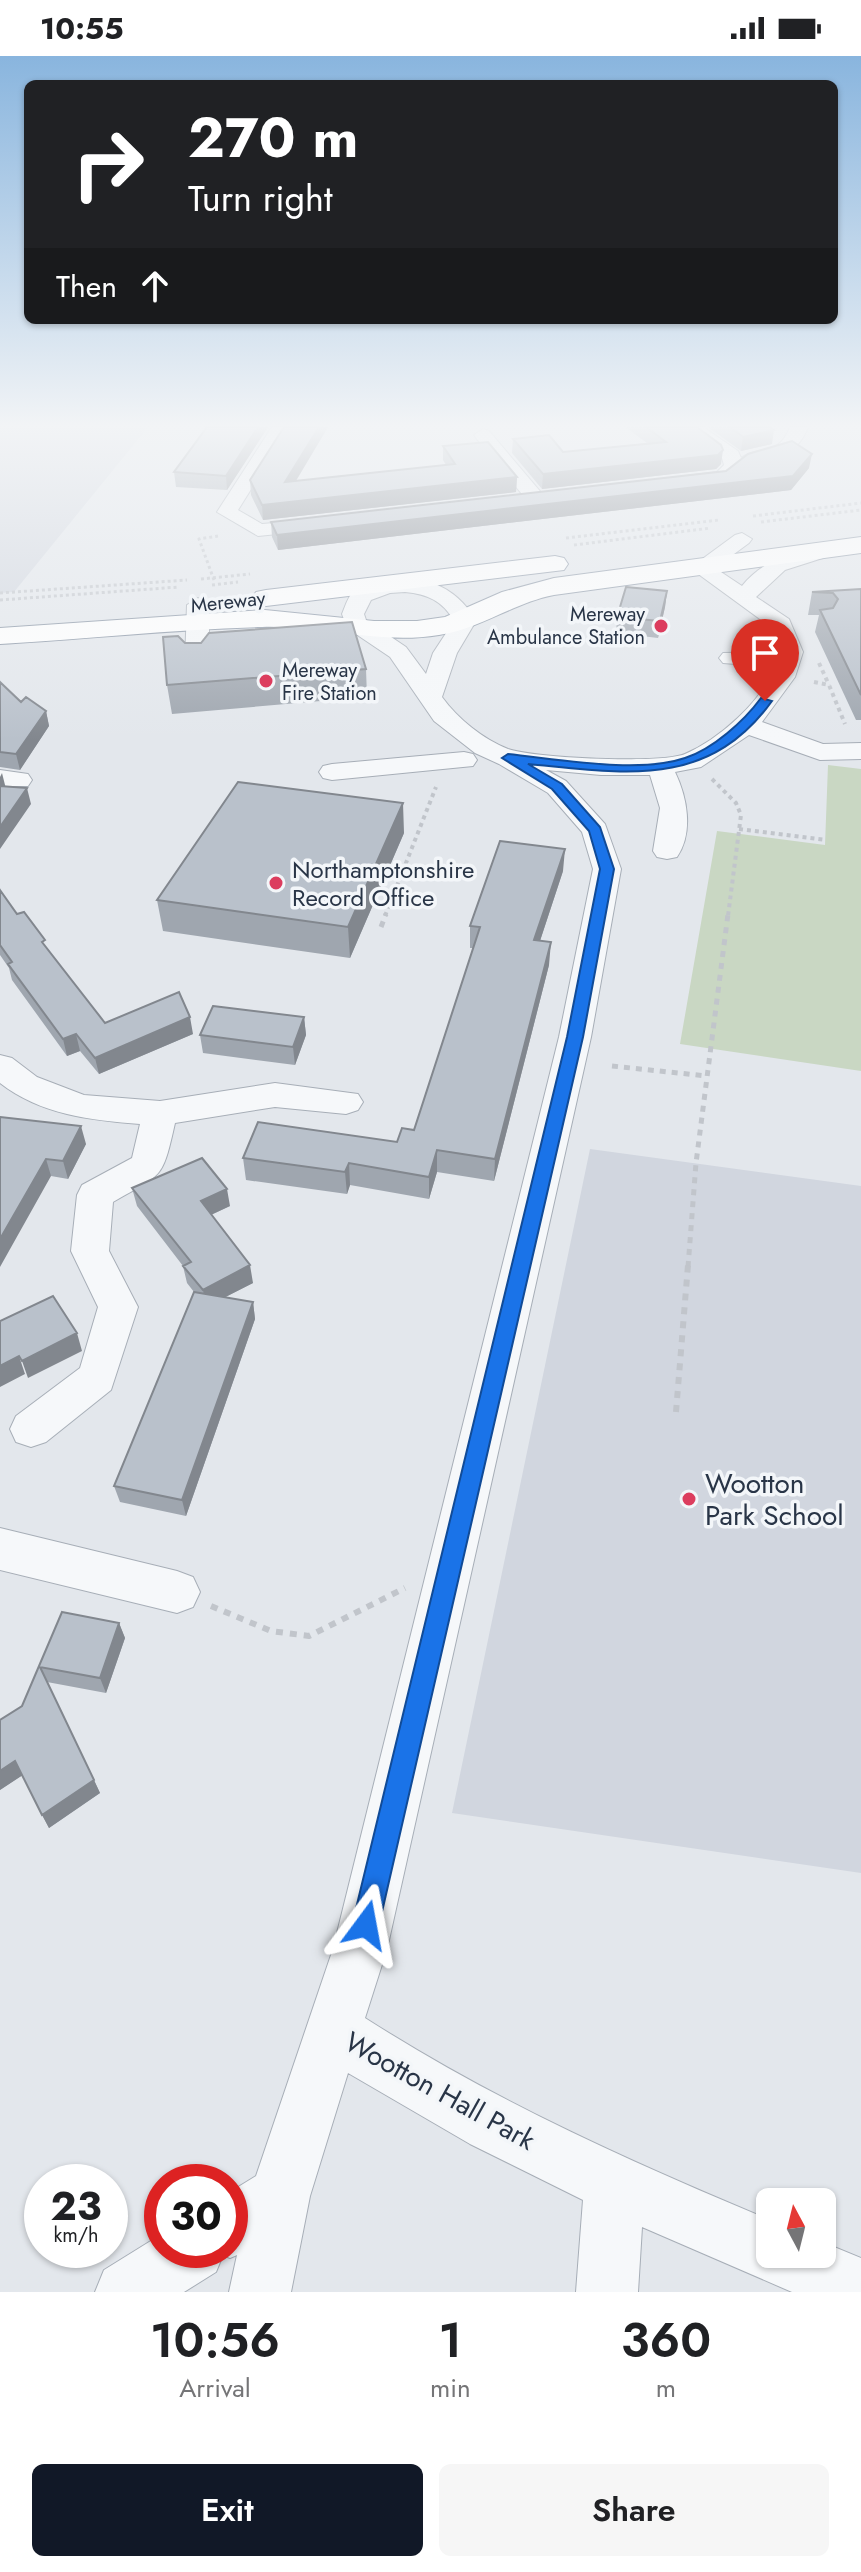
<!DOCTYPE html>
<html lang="en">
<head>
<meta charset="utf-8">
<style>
	body { margin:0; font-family:Jost,sans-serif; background:#f6f6f6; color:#202124; height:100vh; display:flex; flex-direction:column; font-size:30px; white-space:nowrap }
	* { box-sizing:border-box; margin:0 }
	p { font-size:26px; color:#757577 }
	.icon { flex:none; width:44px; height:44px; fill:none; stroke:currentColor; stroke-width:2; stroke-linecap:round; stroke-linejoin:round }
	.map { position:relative; height:2236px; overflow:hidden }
	.details { display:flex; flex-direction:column; background:#fff; flex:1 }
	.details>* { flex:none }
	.top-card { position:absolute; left:24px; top:24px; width:814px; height:244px; border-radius:12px; box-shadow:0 2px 6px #0004; background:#202124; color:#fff; overflow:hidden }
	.needle { width:52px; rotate:353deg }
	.buttons { position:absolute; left:756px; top:2132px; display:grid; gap:16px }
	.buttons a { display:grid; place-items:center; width:80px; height:80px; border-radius:12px; background:#fff; box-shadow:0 2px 6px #0004; font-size:40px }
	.speed { position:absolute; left:24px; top:2108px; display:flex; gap:16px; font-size:40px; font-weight:700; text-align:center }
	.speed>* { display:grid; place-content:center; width:104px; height:104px; border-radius:50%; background:#fff; box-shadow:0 2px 6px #0004; line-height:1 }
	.speed small { font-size:20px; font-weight:400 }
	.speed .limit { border:12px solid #d22; background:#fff; color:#111 }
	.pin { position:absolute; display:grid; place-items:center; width:68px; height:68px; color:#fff; margin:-82px -34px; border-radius:50% 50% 50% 0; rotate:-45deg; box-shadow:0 0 8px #0007 }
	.pin .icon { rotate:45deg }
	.me { position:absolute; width:88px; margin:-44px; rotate:13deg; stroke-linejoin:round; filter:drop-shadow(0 0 6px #0008) }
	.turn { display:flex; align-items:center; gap:28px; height:168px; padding:0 32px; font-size:36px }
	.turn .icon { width:104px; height:104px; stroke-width:2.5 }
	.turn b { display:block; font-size:56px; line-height:68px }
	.then { display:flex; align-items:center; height:76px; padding:0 32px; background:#0003; gap:16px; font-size:30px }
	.eta { display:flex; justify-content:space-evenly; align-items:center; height:136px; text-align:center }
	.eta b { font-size:48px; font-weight:600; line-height:56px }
	.cta { display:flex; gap:16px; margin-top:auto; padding:16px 32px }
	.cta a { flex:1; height:92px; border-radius:12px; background:#111827; color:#fff; font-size:32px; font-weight:600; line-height:92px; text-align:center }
	.cta a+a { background:#f6f6f6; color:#202124 }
	.status { display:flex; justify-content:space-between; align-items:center; height:56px; padding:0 40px; background:#fff; direction:ltr }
	.status svg { height:22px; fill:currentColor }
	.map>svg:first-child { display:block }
	.built { fill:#d1d6df }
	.green { fill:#c9d7c3 }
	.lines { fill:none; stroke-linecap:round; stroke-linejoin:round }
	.minor-casing { stroke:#a7aeb7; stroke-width:2 }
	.highway-casing { stroke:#8995a5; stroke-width:2 }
	.path-far3 { stroke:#c1c5cb; stroke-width:3; stroke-dasharray:3 3; stroke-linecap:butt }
	.path-far2 { stroke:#c1c5cb; stroke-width:4; stroke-dasharray:4 4; stroke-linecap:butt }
	.path-far1 { stroke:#c1c5cb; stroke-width:5; stroke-dasharray:6 6; stroke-linecap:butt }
	.path { stroke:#c1c5cb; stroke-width:6; stroke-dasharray:7 7; stroke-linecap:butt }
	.minor { fill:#f6f8fa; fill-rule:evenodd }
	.highway { fill:#fff; fill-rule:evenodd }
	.wall { fill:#9fa6af }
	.shaded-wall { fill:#82878e }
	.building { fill:#b9c1cb; stroke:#82878e; stroke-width:2 }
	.route { fill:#1a73e8; stroke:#114b97; stroke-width:2 }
	.poi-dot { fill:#dc3d5e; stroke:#f3f6f9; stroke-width:3 }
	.labels { text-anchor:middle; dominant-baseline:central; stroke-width:7; stroke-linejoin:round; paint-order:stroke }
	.far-street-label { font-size:20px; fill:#293547; stroke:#f3f6f9 }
	.far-poi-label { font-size:20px; fill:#293547; stroke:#f3f6f9; text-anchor:end }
	.poi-label { font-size:24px; fill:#293547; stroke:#f3f6f9; text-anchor:start }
	.near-poi-label { font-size:28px; fill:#293547; stroke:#f3f6f9; text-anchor:start }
	.near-street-label { font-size:28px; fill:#293547; stroke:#f3f6f9 }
</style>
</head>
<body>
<div class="status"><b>10:55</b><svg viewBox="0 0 49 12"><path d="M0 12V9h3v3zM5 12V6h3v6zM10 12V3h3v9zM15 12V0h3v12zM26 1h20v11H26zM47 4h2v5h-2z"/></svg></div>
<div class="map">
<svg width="861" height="2236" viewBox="0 0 861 2236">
	<rect width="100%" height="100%" fill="#e3e7ec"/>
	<path class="built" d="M0,371H148L14,536L0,537Z
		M590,1093L861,1130V1817L452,1757Z"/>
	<path class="green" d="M828,709L861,713V1015L680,988L717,775L825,789Z"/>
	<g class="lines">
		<defs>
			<path id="minor" d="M272,371H290L238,454L262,468L320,463L327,465L330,469L327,473L258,480L217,456Z
				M682,371H703L738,395L741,402C760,388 778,402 790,371H808C799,396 768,417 742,405L744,410L730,425L686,428L683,424L686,420L717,416L724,409L722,402Z
				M483,373L489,375L544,440L547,444L544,448H530L477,383L474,379Z
				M742,477L752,483L749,487L715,512L742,530C763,504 790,497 822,490L833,496L829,500L785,514L756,541L789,563L803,596L795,621L762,666L823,688L861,687V703L820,704L749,679L701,711L675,716C687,741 694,776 677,801L667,803L657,801L653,795L660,752L650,719H601L546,714L566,725L605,768L621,813L591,981L387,1893L365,1962C493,2044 630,2106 770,2164V2198H822V2186L861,2202V2236H792L642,2171L638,2236H576L583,2144L470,2088L348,2017L310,2140L291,2236H229L237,2199L230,2202L223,2199L216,2216L184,2236H95L104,2214L162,2178V2194H230V2136L256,2120L333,1893L559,981L593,813L582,776L548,737L499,708L475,697L434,665L390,601L347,572L342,558C345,551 348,540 354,535C360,530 371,528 378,527C419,516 455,528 476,565L457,597L442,641C458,663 483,683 508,693C533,702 661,708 685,698C718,684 763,645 774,611L723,607L719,602L723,597L779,596L771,571L690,512L735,479ZM405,536C427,538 443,545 454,565L433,597L426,618L406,591L366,564L364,558L371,544L390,537Z
				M198,542L209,549V607L205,612H189L185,607L187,549Z
				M464,696L473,698L477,704L473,710L332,724L323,722L319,716L323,710L332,708Z
				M0,714L28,718L32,724L28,730H0Z
				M0,999L12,1002L37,1021L84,1039L160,1045L275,1027L358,1038L363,1046L358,1054L346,1058L275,1051L175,1067C162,1125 163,1117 113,1146L109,1195L138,1251L111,1334L46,1386L31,1391L16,1386L10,1373L16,1360L80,1312L98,1251L71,1195L77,1139L82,1129L132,1102L140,1068C91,1064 41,1059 0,1027Z
				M0,1472L177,1515L193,1521L200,1536L193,1551L177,1557L0,1514Z"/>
			<path id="highway" d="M861,481V497L554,539C513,547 480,573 439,579C379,589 322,569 262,571C175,573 87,583 0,588V572L265,554L374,565H417L445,561L502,536L554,522Z
				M555,500L564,502L568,508L564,514L266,550L256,548L252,542L256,536L266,534Z"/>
		</defs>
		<use href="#minor" class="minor-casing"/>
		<use href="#highway" class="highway-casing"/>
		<path class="path-far3" d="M753,460L861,447
			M761,466L861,454
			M566,482L719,464
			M574,489L711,472
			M201,523L250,518
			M214,524L199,483L218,480
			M212,529L238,526
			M0,537L187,524
			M0,544L179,531"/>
		<path class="path-far2" d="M819,607L829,629
			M814,626L829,629L845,668
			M712,723L736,747L741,759L728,860
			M739,773L826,784
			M385,860L436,731"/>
		<path class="path-far1" d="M381,871L386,858
			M612,1010L707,1020
			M688,1211L696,1107L728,858"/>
		<path class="path" d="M676,1356L688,1209
			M211,1550L271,1575L309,1580L405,1532"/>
		<use href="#minor" class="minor"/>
		<use href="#highway" class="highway"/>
	</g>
	<path class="wall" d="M207,371H268L227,434L176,431L174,416Z
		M284,371H328L296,425L446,409L443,404V390L517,421L516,436L263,464L251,439L250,424Z
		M625,371H697L721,408L716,413L542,433L512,397L513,383L563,396L647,387Z
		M708,371H770L772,388L741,395Z
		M809,412L791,434L278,494L272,481L271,466Z
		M861,533V664H856L815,576L819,559H808L812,536Z
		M667,535L665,551L658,582L616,577L617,561Z
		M185,587L366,613L367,641L172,658L167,629Z
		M0,626L21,646L46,655L49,670L20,714L0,711Z
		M404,777L350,902L163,875L157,844Z
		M563,815L540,885L549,909L494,1125L437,1116L429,1143L350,1129L347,1138L246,1124L243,1102L397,1086L414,1074L473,892H470V870Z
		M0,834L17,858L47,892L105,967L193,978L99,1018L80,995L67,1000L12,924L9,912L0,899Z
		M304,961L306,979L295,1009L203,997L200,979Z
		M0,1061L86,1088L68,1123L51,1120Z
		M132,1132L230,1150L211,1159L253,1227L225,1241L253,1246L255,1263L186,1460L120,1446L114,1430L194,1236L187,1227L183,1210L137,1150Z
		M62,1556L119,1567L125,1582L106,1637L47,1626L100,1737L49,1772L22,1719L0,1734L22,1650Z"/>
	<path class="shaded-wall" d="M258,371H268L227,434L226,420Z
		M319,371H328L286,441L285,426Z
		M774,374L772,388L741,395L743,381Z
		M723,394L721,408L716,413L542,433L543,418Z
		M812,398L809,412L791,434L278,494L277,479L793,420Z
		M517,421L516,436L263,464L262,449Z
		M667,535L665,551L658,582L660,565Z
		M46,655L49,670L20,714L16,698Z
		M2,717L6,733L0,742V721Z
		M27,732L31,748L0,793V771Z
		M403,747L404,777L350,902L348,871Z
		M565,793L563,815L533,906L534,884Z
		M551,886L549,909L494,1125L495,1103Z
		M190,961L193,978L99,1018L95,1002Z
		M304,961L306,979L295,1009L293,991Z
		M76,978L80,995L67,1000L63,983Z
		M81,1070L86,1088L68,1123L63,1105Z
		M437,1094V1116L429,1143V1121Z
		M46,1103L51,1120L0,1211V1183Z
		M349,1107L350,1129L347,1138L345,1116Z
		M227,1133L230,1150L204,1162L201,1145Z
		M250,1209L253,1227L206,1251L203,1234Z
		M253,1246L255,1263L186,1460L182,1444Z
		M77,1277L82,1295L28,1322L22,1305Z
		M19,1300L25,1318L0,1331V1310Z
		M119,1567L125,1582L106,1637L100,1622Z
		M15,1705L23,1719L0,1734V1715Z
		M94,1724L100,1737L49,1772L42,1759Z"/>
	<path class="building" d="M207,371H258L226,420L174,416Z
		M284,371H319L285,426L455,408L443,390L488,386L517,421L262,449L250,424Z
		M646,371H697L721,389L723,394L718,399L543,418L513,383L549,379L563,396L666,386Z
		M730,371H770L774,374L743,381Z
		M792,385L812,398L793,420L277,479L271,466L726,415L748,398Z
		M626,531L667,535L660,565L617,561Z
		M861,533V639L820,554L833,552L838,543L833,537L812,536Z
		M352,566L366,613L167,629L163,581L178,580L185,587H201L209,577Z
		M0,626L21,646L26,641L46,655L16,698L0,696Z
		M238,726L403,747L348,871L157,844Z
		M0,730L27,732L0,771Z
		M500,785L565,793L534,884L551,886L495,1103L437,1094L429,1121L349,1107L345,1116L243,1102L258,1066L397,1086L402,1072L414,1074L480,871L470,870Z
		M0,834L17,858L24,856L45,884L42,886L105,967L179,936L190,961L95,1002L76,978L63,983L8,908L12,906L0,889Z
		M213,950L304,961L293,991L200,979Z
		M0,1061L81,1070L63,1105L46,1103L0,1183Z
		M202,1102L227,1133L201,1145L250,1209L203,1234L183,1210L191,1206L132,1132Z
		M194,1236L253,1246L182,1444L114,1430Z
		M53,1240L77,1277L22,1305L19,1300L0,1310V1265Z
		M62,1556L119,1567L100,1622L40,1611L94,1724L42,1759L15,1705L0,1715V1664L22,1650Z"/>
	<linearGradient id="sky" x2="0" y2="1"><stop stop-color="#89b5de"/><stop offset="0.54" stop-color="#f2f4f6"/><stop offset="1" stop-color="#f2f4f6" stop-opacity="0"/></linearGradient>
	<rect width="861" height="684" fill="url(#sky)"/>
	<path class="route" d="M761,642L772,645C708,734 624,717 528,708L562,728L600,771L614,813L583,981L379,1869L375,1879L366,1883L356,1879L352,1869L567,981L600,813L589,775L552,733L502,702L508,698C558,703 638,718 685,702C713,693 744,665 761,642Z"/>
	<g class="poi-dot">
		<circle cx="661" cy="570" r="8"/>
		<circle cx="266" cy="625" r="8"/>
		<circle cx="276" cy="827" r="8"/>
		<circle cx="689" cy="1443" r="8"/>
	</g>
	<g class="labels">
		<g class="far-street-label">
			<text transform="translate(228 546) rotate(-6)">Mereway</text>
		</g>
		<g class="far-poi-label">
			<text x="645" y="558">Mereway<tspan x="645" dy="23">Ambulance Station</tspan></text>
			<text x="282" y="614" text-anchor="start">Mereway<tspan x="282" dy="23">Fire Station</tspan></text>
		</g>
		<g class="poi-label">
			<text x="292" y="813">Northamptonshire<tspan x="292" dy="28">Record Office</tspan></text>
		</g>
		<g class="near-poi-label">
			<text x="705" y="1427">Wootton<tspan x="705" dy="32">Park School</tspan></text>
		</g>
		<g class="near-street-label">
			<text transform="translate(440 2035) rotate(29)">Wootton Hall Park</text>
		</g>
	</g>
</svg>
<div class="buttons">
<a><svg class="needle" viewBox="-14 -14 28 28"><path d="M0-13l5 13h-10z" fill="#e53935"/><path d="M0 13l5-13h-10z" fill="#757577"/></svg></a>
</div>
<div class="speed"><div>23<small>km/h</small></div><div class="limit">30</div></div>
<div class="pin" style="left:765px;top:645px;background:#d93025"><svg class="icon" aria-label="arrive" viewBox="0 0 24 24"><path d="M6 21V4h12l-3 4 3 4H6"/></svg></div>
<svg class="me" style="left:366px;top:1869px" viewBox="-20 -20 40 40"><path d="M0-17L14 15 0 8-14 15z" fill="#1a73e8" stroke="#fff" stroke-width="4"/></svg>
<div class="top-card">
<div class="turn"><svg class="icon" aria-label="right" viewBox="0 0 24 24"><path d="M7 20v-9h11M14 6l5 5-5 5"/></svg><div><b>270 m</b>Turn right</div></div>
<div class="then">Then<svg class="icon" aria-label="ahead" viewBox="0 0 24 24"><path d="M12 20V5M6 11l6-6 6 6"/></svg></div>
</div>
</div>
<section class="details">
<div class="eta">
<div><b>10:56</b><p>Arrival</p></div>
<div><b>1</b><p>min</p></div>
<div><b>360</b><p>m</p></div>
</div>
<div class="cta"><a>Exit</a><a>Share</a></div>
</section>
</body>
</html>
